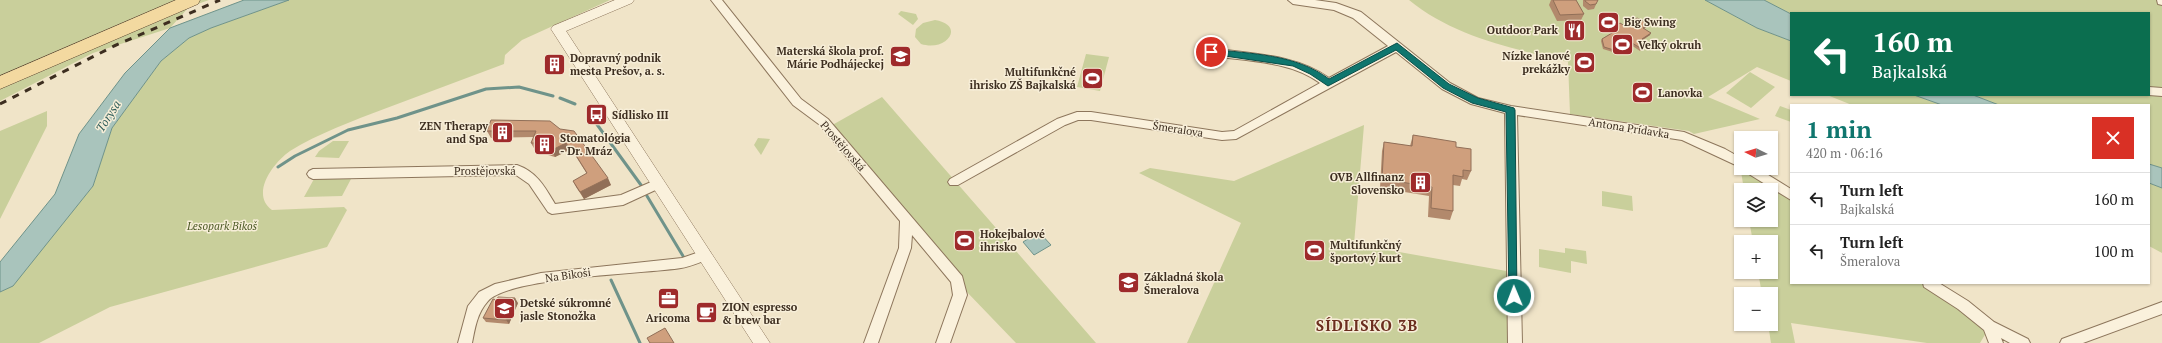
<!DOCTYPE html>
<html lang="en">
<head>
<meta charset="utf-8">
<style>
	body { margin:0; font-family:"PT Serif",serif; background:#f2f2f2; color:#222; height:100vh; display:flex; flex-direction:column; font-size:15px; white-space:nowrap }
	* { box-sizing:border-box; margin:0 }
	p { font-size:13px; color:#767676 }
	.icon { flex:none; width:22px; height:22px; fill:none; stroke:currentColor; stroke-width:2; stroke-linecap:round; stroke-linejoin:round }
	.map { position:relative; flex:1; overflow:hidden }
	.details { position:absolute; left:1790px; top:104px; width:360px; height:180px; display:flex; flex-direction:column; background:#fff; border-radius:0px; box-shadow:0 1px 3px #0004 }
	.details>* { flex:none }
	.guide { position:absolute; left:1790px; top:12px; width:360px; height:84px; border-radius:0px; box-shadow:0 1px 3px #0004; background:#0b6e4f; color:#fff; overflow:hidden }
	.needle { width:26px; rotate:275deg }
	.fabs { position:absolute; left:1734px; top:131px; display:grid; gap:8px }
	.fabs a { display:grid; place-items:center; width:44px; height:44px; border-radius:0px; background:#fff; box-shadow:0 1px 3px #0004; font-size:20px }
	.pin { position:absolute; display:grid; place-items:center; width:34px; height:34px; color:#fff; margin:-17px; border:2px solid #fff; border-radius:50%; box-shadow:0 1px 4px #0007 }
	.me { position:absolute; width:44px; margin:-22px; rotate:359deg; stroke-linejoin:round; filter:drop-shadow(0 0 3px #0008) }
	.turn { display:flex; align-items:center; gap:14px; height:84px; padding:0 16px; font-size:18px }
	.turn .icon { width:52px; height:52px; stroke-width:2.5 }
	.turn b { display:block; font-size:28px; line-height:34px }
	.round { display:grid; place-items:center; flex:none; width:42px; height:42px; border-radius:0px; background:#f2f2f2 }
	.summary { display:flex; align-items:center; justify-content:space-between; height:68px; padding:0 16px }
	h1 { font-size:24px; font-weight:700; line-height:30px; color:#0f766e }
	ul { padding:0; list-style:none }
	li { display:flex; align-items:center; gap:12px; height:52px; padding:0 16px; border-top:1px solid #e0e0e0 }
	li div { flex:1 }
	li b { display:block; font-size:15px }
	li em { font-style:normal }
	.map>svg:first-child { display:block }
	.green { fill:#c9cf9b }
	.water { fill:#a9c4bc; stroke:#6f938a }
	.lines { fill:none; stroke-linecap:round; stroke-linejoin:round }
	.stream { stroke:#6f938a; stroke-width:3 }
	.minor-casing { stroke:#8d765c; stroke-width:2 }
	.tertiary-casing { stroke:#8d765c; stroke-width:1 }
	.primary-casing { stroke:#5b4430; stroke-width:1 }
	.minor { fill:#faf1dc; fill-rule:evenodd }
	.tertiary { fill:#faf1dc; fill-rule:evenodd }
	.primary { fill:#f3d9a0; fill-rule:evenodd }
	.rail { stroke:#3d2e20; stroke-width:3; stroke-dasharray:7 7; stroke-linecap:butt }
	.wall { fill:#b2896c }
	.shaded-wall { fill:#916f58 }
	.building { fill:#cf9f7d; stroke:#916f58 }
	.route { fill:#0f766e; stroke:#0a4d48 }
	.labels { text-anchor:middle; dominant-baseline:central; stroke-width:3; stroke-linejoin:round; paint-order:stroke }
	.poi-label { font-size:11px; font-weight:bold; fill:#3d2e20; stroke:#f7eed8; text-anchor:start }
	.street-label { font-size:11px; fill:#3d2e20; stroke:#f7eed8 }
	.park-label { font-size:11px; font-style:italic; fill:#4d5a26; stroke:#f7eed8 }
	.water-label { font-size:12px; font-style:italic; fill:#2f5d5a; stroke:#f7eed8 }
	.district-label { font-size:15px; font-weight:bold; letter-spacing:1px; fill:#6b2e1e; stroke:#f7eed8 }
</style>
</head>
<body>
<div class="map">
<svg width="2162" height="343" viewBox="0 0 2162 343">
	<rect width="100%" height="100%" fill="#f0e4c8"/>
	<path class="green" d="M0,0H209L189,7L170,28L93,53L0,101Z
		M289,0H610L522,40L505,55L504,64C464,79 424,94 384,109C355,120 317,134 290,151C273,163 250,194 272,210L344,207L347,210L327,247L110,307L39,343H0V292L13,285L93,186L112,128L161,61L189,38L211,28Z
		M1409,0H1705L1757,28L1791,41V81L1757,67L1708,97L1760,119L1694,134L1689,131L1570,114L1568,62C1512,48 1454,37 1409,0Z
		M1764,0H2162V168L2149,164V105H1999L1973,95H2149V13L1791,14Z
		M901,11L916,14L918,19L913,25L898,14Z
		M935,20C966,25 947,52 921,44L915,37L916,29L923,23Z
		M1086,54L1109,57L1100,91L1077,87Z
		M1750,72L1775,87L1751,108L1726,93Z
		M1827,95H1914L1942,105H1852Z
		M882,97L1096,343H1016L965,290L827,128Z
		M1780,106L1791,110V122L1775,116Z
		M47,111V126L0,219V131Z
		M1364,125L1354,244L1512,272L1514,343H1187L1241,223L1139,173L1150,168L1234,181Z
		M758,138L770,139L761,155L754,145Z
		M333,141H349L339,158L315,157L319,151Z
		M1739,159L1741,161V168H1752L1791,193V283H1930L1992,323L1980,343H1927L1791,323L1795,343H1771L1768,324H1771V294H1762L1758,272H1771V242H1753L1749,220H1771V190H1744Z
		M314,179H351L342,196L304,197Z
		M2149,183L2162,188V253L2149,246Z
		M1602,191L1632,196L1633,211L1602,206Z
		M1565,248L1586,251L1587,264L1571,261V273L1539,267V249L1565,253Z"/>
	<path class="water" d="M244,0H289L211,28L189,38L161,61L112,128L93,186L13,286L0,292V262L55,194L79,134L125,73L170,28Z
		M1705,0H1764L1791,14V41L1757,28Z
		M1914,95H1973L1999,105H1942Z
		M2149,164L2162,168V188L2149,183Z
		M1039,232L1051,245L1034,255L1023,242Z"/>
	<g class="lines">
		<path class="stream" d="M560,98L575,104
			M593,119L641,185
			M278,167L295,156L348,130L397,118L486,89L519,87L553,96
			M647,196L683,256
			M611,280L640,343"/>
		<defs>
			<path id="minor" d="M711,0H722L801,99L828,119L962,276L967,295L950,343H936L953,295L951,282L912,235L911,248L878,343H864L899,248L900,221L820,125L793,105Z
				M1288,0H1315L1336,3L1361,12L1450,83L1478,98L1511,106L1684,132L1725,149L1741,158V168H1757L1791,189V200L1744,171L1742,168L1682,140L1517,115L1522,343H1508L1505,113L1471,104L1442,89L1396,52L1236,139L1222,140L1091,120H1078L1065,125L958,185H950L948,182L950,179L1057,119L1077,112H1091L1222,132L1234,131L1320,83C1290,61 1248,61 1211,56L1207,55L1205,52L1207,49L1211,48C1251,54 1296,54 1329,78L1388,46L1353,18L1334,10L1293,4Z
				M2157,0H2162V5L2158,4Z
				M2149,87L2162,88V96L2149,95Z
				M517,165C537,172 545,187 555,204L621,195L658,179L662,181L664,184L662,187L623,205L552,214L548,212L529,184L516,175L313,179L309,177L307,174L309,171L313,169Z
				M705,250L709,251L711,255L709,259C700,262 690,267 681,268C643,274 510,277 488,301C477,313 475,328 472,343H458L468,306L479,292L495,284L541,273L682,258Z
				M1923,283H1939L1968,301L1994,322L2028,339L2030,343H2010L2001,338L2003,343H1989L1984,330L1958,309L1924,287Z
				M2162,302V314L2083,343H2060L2062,339Z"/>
			<path id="tertiary" d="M615,0H634L632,3L566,31L770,343H753L551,29L553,26Z"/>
			<path id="primary" d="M176,0H200L198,4L0,89V76Z"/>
		</defs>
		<use href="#minor" class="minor-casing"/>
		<use href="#tertiary" class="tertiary-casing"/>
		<use href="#primary" class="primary-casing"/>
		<use href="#minor" class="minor"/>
		<use href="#tertiary" class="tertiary"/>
		<use href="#primary" class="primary"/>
		<path class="rail" d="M0,104L114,46L220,0"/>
	</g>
	<path class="wall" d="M1551,0H1576L1584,14L1581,20L1557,21L1549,5Z
		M1583,0H1598L1594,9L1588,10L1583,6Z
		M1649,24L1648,26L1644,29L1650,35L1643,40L1647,46L1640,51L1631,45L1616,53L1603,49L1601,41L1602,39L1614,32L1611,31L1612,29Z
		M550,121L611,185L584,199L576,187L573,181L587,174L575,155L574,156L569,150L555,157L541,153L539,150H535L531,143L534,137L491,138L487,131Z
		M1413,135L1456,147L1471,171L1467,180L1462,179L1460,186L1453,185V211L1450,220L1428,217L1429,196L1380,188L1382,151L1384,142L1410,146Z
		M518,303L509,324L486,322L483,318Z"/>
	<path class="shaded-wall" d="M1649,24L1648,26L1642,30L1643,28Z
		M1651,33L1650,35L1640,41L1642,39Z
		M1632,43L1631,45L1616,53L1617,51Z
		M1648,44L1647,46L1640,51L1642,49Z
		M566,143L569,150L555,157L552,150Z
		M570,149H572L575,155L574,156Z
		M608,178L611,185L584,199L580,192Z
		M515,298L518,303L509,324L506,320Z"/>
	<path class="building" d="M1553,0H1576L1584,14L1560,15Z
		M1585,0H1598L1596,4L1590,5L1585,1Z
		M1637,18L1649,24L1643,28L1651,33L1642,39L1648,44L1642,49L1632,43L1617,51L1604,47L1602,39L1617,30L1612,29L1620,23L1625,26Z
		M491,120L550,121L560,129L574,131L608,178L580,192L573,181L587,173L572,149H570L566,143L552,150L537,146L541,143H531L536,131H487Z
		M1413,135L1456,142V147L1471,149V171L1463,170V177L1453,175V211L1431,208L1432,187L1382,179L1384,142L1412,146Z
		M498,297L515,298L506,320L483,318L493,299L497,300Z
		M665,328L674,343H650L647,338Z"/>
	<path class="route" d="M1397,43L1449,84L1478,98L1514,108L1515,110L1517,299L1514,301L1509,296L1506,112L1472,103L1443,88L1396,50L1328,86L1310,74L1293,66L1211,54L1207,52L1211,49C1251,54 1296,54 1329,79Z"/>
	<defs>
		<symbol id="stadium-square" viewBox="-11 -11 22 22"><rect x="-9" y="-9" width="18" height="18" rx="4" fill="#9e2a2b" stroke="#f7eed8"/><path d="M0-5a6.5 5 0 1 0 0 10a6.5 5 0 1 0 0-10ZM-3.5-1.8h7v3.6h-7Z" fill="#fff"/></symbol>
		<symbol id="restaurant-square" viewBox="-11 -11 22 22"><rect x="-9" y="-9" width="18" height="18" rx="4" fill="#9e2a2b" stroke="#f7eed8"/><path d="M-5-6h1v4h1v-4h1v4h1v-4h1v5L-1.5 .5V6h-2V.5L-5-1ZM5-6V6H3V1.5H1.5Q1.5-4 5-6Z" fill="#fff"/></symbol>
		<symbol id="school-square" viewBox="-11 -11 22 22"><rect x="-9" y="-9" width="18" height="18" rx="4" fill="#9e2a2b" stroke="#f7eed8"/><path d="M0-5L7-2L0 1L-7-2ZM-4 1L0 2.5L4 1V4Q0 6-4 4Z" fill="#fff"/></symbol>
		<symbol id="building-square" viewBox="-11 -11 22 22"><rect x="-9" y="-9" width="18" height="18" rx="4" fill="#9e2a2b" stroke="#f7eed8"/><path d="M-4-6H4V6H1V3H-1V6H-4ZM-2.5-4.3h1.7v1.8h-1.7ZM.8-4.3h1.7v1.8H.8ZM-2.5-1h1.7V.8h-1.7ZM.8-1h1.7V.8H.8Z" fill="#fff"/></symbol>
		<symbol id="bus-square" viewBox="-11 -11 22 22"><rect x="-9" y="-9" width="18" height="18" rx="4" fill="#9e2a2b" stroke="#f7eed8"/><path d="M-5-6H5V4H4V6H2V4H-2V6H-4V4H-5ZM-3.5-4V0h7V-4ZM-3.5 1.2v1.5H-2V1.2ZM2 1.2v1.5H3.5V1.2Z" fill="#fff"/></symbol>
		<symbol id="office-square" viewBox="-11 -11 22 22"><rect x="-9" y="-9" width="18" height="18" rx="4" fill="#9e2a2b" stroke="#f7eed8"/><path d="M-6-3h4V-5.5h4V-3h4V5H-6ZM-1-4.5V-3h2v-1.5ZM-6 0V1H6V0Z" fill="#fff"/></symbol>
		<symbol id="cafe-square" viewBox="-11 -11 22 22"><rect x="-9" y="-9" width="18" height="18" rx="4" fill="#9e2a2b" stroke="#f7eed8"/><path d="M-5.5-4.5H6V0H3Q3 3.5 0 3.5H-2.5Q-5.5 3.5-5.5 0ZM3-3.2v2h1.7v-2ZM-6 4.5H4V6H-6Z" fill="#fff"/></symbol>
	</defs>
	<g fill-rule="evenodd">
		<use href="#stadium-square" x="1596" y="10" width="25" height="25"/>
		<use href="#restaurant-square" x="1562" y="18" width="25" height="25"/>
		<use href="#stadium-square" x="1610" y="32" width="25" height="25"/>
		<use href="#school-square" x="888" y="44" width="25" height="25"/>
		<use href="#stadium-square" x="1572" y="50" width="25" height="25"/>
		<use href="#building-square" x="542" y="52" width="25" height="25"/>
		<use href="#stadium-square" x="1080" y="66" width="25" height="25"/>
		<use href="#stadium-square" x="1630" y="80" width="25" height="25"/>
		<use href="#bus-square" x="584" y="102" width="25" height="25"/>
		<use href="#building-square" x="490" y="120" width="25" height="25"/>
		<use href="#building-square" x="532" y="132" width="25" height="25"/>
		<use href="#building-square" x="1408" y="170" width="25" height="25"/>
		<use href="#stadium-square" x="952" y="228" width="25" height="25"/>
		<use href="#stadium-square" x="1302" y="238" width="25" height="25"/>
		<use href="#school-square" x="1116" y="270" width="25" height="25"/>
		<use href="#office-square" x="656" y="286" width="25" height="25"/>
		<use href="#school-square" x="492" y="296" width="25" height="25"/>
		<use href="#cafe-square" x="694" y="300" width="25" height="25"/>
	</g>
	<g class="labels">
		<g class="poi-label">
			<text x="1624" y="22">Big Swing</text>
			<text x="1558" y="30" text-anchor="end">Outdoor Park</text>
			<text x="1638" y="45">Veľký okruh</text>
			<text x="884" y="51" text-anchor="end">Materská škola prof.<tspan x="884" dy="13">Márie Podhájeckej</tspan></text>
			<text x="1570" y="56" text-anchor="end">Nízke lanové<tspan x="1570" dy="13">prekážky</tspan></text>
			<text x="570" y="58">Dopravný podnik<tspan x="570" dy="13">mesta Prešov, a. s.</tspan></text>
			<text x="1076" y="72" text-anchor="end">Multifunkčné<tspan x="1076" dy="13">ihrisko ZŠ Bajkalská</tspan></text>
			<text x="1658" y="93">Lanovka</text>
			<text x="612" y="115">Sídlisko III</text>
			<text x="488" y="126" text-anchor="end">ZEN Therapy<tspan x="488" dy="13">and Spa</tspan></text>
			<text x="560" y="138">Stomatológia<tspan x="560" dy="13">- Dr. Mráz</tspan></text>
			<text x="1404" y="177" text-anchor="end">OVB Allfinanz<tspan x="1404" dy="13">Slovensko</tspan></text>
			<text x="980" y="234">Hokejbalové<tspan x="980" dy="13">ihrisko</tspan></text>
			<text x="1330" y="245">Multifunkčný<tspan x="1330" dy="13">športový kurt</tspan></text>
			<text x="1144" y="277">Základná škola<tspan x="1144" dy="13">Šmeralova</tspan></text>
			<text x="520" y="303">Detské súkromné<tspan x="520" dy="13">jasle Stonožka</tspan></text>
			<text x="722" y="307">ZION espresso<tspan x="722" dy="13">&amp; brew bar</tspan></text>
			<text x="668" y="318" text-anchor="middle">Aricoma</text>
		</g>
		<g class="street-label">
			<text transform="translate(1629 128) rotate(9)">Antona Prídavka</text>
			<text transform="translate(1178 129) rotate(9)">Šmeralova</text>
			<text transform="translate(843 146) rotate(49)">Prostějovská</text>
			<text x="485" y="171">Prostějovská</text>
			<text transform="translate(568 275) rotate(-8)">Na Bikoši</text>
		</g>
		<g class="park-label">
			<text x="222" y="226">Lesopark Bikoš</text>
		</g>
		<g class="water-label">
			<text transform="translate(108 116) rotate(-57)">Torysa</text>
		</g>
		<g class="district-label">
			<text x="1367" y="325">SÍDLISKO 3B</text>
		</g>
	</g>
</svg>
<div class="fabs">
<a><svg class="needle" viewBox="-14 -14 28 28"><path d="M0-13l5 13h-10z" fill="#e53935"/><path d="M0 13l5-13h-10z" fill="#767676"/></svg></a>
<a><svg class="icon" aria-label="layers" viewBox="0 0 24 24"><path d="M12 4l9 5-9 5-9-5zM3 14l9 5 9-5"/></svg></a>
<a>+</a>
<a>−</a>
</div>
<div class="pin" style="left:1211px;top:52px;background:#d93025"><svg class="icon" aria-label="arrive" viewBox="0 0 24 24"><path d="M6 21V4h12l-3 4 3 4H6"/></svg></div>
<svg class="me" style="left:1514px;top:296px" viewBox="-20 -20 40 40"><circle r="17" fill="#0f766e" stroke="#fff" stroke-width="3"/><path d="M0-11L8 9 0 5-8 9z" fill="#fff"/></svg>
<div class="guide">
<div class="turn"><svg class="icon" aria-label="left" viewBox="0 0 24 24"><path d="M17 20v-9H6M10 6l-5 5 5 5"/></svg><div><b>160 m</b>Bajkalská</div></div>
</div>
<section class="details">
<div class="summary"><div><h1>1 min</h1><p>420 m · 06:16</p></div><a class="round" style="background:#d93025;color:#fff"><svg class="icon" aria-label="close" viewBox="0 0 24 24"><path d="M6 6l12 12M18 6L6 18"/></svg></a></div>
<ul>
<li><svg class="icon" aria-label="left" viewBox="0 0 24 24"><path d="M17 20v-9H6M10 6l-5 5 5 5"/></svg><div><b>Turn left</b><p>Bajkalská</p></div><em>160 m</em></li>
<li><svg class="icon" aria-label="left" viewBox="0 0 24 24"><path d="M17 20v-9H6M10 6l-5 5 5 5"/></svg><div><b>Turn left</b><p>Šmeralova</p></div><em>100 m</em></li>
</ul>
</section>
</div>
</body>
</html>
